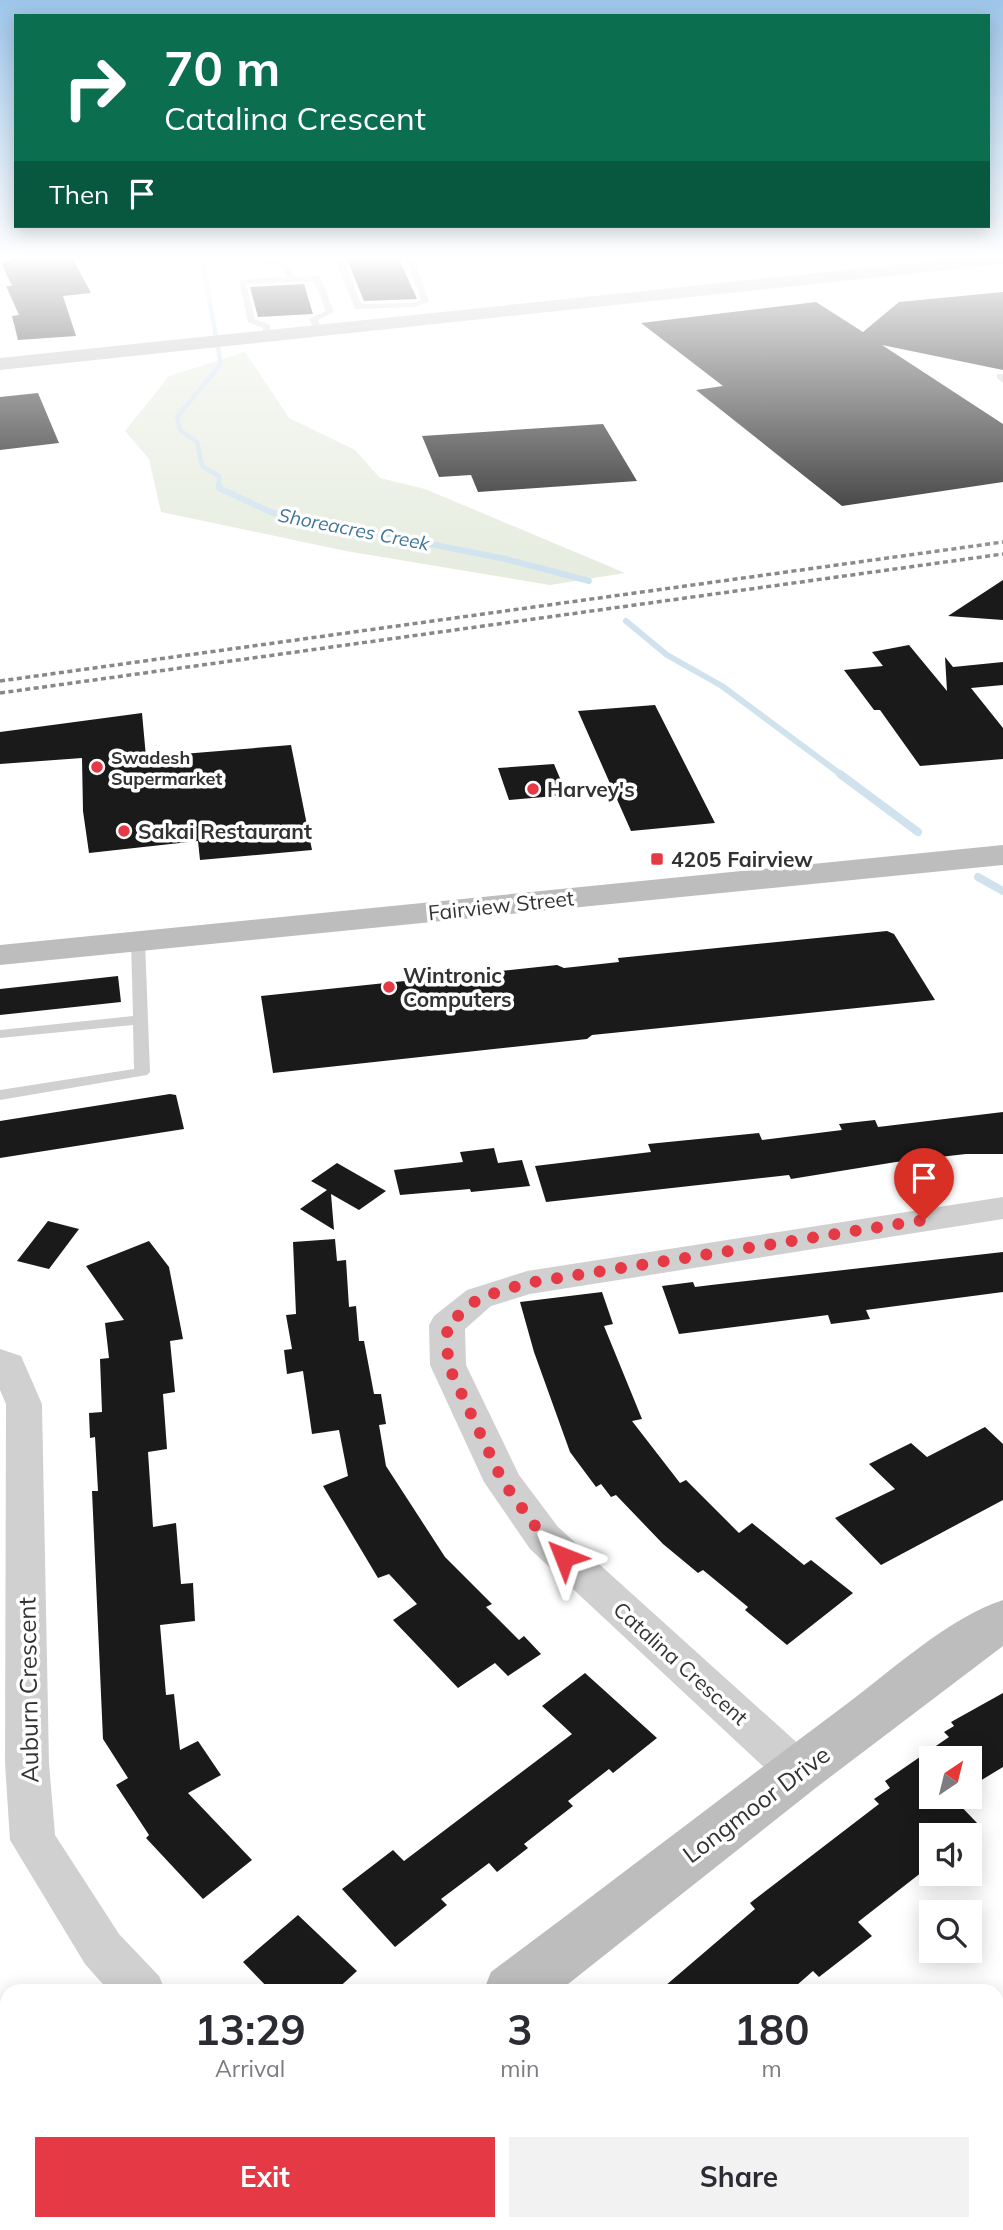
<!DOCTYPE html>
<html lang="en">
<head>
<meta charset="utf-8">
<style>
	body { margin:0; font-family:Mulish,sans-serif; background:#f2f2f3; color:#2b2b33; height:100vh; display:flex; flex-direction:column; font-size:26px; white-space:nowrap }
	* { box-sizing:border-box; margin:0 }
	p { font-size:23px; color:#7c7c81 }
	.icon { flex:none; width:38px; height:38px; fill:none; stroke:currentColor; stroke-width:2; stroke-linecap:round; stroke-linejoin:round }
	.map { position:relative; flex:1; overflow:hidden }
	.side { position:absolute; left:0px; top:1984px; width:1004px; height:247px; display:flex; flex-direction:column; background:#fff; border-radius:21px 21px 0 0; box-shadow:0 4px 18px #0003 }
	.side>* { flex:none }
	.top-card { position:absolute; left:14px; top:14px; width:976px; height:214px; border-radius:0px; box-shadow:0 4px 18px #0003; background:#0b6e4f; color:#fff; overflow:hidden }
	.needle { width:46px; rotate:35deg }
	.controls { position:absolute; left:919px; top:1746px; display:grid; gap:14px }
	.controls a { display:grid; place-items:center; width:63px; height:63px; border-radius:0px; background:#fff; box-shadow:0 4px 18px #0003; font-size:35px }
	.pin { position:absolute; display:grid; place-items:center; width:60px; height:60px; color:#fff; margin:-72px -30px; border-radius:50% 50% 50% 0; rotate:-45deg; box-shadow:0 0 7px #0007 }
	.pin .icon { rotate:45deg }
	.me { position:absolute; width:77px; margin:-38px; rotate:315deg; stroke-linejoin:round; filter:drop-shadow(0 0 5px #0008) }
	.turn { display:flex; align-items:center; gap:24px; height:147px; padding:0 35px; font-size:32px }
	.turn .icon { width:91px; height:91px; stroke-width:2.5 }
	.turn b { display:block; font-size:49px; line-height:60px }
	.then { display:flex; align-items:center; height:66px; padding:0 35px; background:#0003; gap:14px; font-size:26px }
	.eta { display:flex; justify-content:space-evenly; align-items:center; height:119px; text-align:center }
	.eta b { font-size:42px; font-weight:700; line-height:49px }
	.action { display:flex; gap:14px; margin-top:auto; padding:14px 35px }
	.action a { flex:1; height:80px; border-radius:0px; background:#e63946; color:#fff; font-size:28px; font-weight:700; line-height:80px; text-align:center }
	.action a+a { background:#f2f2f3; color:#2b2b33 }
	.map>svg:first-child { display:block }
	.green { fill:#e6ecdf }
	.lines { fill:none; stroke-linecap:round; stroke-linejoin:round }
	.stream-far2 { stroke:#cfe2ee; stroke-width:4.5 }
	.stream-far1 { stroke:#cfe2ee; stroke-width:6 }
	.stream { stroke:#cfe2ee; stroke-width:8 }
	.building { fill:#1a1a1a }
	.lane { fill:#d0d0d0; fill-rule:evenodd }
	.street { fill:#d0d0d0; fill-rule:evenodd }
	.secondary { fill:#bdbdbd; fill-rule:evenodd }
	.rail { stroke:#888; stroke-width:3.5; stroke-dasharray:5 3.5; stroke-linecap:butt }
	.route { stroke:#e63946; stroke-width:12; stroke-dasharray:0 21.6 }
	.poi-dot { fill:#e63946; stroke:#fff; stroke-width:2.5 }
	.labels { text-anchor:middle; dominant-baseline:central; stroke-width:7; stroke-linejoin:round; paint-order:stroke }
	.far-poi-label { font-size:18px; font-weight:bold; fill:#333; stroke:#fff; text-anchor:start }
	.far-water-label { font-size:19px; font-style:italic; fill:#3f7597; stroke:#fff }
	.poi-label { font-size:21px; font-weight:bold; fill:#333; stroke:#fff; text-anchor:start }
	.street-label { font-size:21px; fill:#333; stroke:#fff }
	.near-street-label { font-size:24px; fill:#333; stroke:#fff }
</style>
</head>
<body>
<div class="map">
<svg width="1003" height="2230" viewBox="0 0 1003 2230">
	<rect width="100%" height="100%" fill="#fff"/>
	<path class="green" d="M245,352L289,418L355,450L380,478L425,489L625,573L550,585L346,551L161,512L149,459L125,431L169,376Z"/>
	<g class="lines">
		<path class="stream-far2" d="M202,259L221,364L177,417L180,430L197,442L202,466L219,476V486"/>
		<path class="stream-far1" d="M219,484V488L273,513L506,559L589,581
			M626,621L667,655L722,686L843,776"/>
		<path class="stream" d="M840,774L918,832
			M978,877L1003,891"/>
	</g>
	<path class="building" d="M10,259H73L91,293L63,296L76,336L18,340L12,316L19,315L6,286H12L1,262L11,261Z
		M347,259H399L417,299L364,301Z
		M304,284L313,314L258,317L250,287Z
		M1003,292V370L882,345L1003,424V482L842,506L696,390L723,386L641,323L816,302L863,332L899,302Z
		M38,393L59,443L0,450V397Z
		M603,424L637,481L478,492L471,475L439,477L422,436Z
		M1003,580V620L948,616Z
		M909,645L947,691L945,657L953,667L1003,662V685L971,688L1003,728V759L920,766L880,710H874L844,670L883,666L872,652Z
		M655,705L715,823L631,831L578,711Z
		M142,713L146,757L291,745L312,850L200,860L198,841L89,853L83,811L82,758L0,764V732Z
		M554,764L567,795L509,800L498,768Z
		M887,931L894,934L935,1000L592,1035L587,1039L273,1073L261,996L557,965L564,968L619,962L618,958Z
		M118,976L121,1002L0,1015V989Z
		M170,1094L176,1095L184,1129L0,1158V1121Z
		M1003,1112V1154H966L896,1162L791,1179L789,1175L546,1202L535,1166L651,1152L648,1144L759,1133L762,1140L842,1130L839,1124L875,1120L878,1127Z
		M494,1148L498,1163L522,1160L530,1186L471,1192L470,1189L400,1195L394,1170L463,1162L460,1152Z
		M337,1163L386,1191L359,1210L331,1194L334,1230L300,1209L327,1190L311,1181Z
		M48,1221L79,1229L49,1269L17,1261Z
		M335,1239L337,1261L346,1260L349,1307L356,1306L359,1341H364L374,1394H381L386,1424L379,1425L386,1466L445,1557L492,1604L486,1607L519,1640L524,1636L541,1654L508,1676L495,1663L458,1688L393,1620L417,1604L389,1574L378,1578L323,1486L348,1476L339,1430L312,1434L303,1371L287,1374L284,1350L292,1349L286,1315L296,1314L293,1242Z
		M149,1241L169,1267L183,1339L170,1341L175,1392L163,1394L167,1449L148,1452L153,1527L176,1523L181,1584L193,1583L195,1621L160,1625L166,1695L174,1694L180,1750L198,1741L221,1775L188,1793L252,1860L203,1899L146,1838L149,1835L116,1785L128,1778L103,1739L92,1491H98L95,1437L90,1438L89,1413L102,1412L100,1359L109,1358L105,1323L124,1320L86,1266Z
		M1003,1252V1292L866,1310L870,1319L831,1324L828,1315L679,1334L662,1286L693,1282L695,1287L711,1285Z
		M602,1292L613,1324L604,1326L642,1419L632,1421L680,1483L686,1480L739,1533L752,1523L804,1565L811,1560L853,1593L787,1645L745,1610L748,1607L703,1570L698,1573L663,1544L616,1495L611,1497L601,1484L596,1487L570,1452L534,1352L520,1302Z
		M985,1427L1003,1444V1500L881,1565L835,1518L895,1489L869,1464L911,1443L927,1457Z
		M585,1673L657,1738L613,1773L609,1769L568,1801L573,1806L524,1844L528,1848L497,1872L489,1863L441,1899L447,1905L395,1947L342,1889L393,1850L404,1861L572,1734L542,1706Z
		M1003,1693V1767L970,1787V1759H931V1797H952L979,1825L964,1836H931V1865L858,1922L872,1936L819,1977L813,1971L789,1992H658L755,1909L750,1903L879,1804L874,1799L890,1788L885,1781L949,1737L944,1732L954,1726L951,1722Z
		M298,1915L357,1971L334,1992H272L243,1962Z"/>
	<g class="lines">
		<path class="lane" d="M264,259L284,261L295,277L320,276L334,312L318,320L323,334H317L309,319L326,311L314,281L246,284L255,319L270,325V339L263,337V328L248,322L239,280L288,277L279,265L264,263Z
			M335,259H343L361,304L414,303L421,300L406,259H414L429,301L415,307L355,309Z
			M997,374H1003V383L997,378Z
			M138,937L145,941L150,1072L147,1075L0,1100V1090L134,1069L133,1025L0,1038V1030L133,1016L131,941Z"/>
		<path class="street" d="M1003,1197V1219L530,1294L491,1306L465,1329L466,1365L519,1475L558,1527L814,1758L820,1771L814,1784L798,1790L782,1784L530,1549L484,1482L430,1365L429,1325L434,1316L467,1290L527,1271Z
			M0,1349L21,1356L42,1404L49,1763L55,1835L119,1934L159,1976L166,1992H110L85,1964L10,1840L5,1763L6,1404L0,1390Z
			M371,2224H425L427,2230H373Z"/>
		<path class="secondary" d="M951,259H1003V264L0,370V358Z
			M1003,845V865L0,965V945Z
			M1003,1600V1646L817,1787L558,1992H483L491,1972C609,1884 726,1794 844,1706C891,1671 948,1618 1003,1600Z
			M208,2224H275L273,2230H206Z"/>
		<path class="rail" d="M0,681L1003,542
			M0,693L1003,554"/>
	</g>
	<linearGradient id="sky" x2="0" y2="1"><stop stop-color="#9ec6ea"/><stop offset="0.45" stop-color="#fff"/><stop offset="1" stop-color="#fff" stop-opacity="0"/></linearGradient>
	<rect width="1003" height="571" fill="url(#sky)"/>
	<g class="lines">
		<path class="route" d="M564,1557L544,1538L503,1482L448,1365L447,1325L479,1298L527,1283L924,1220"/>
	</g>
	<g class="poi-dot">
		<circle cx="97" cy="767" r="7"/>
		<circle cx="533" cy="789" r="7"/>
		<circle cx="124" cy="831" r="7"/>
		<rect x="650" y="852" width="14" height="14" rx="3.5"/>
		<circle cx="389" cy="987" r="7"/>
	</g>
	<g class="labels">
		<g class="far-poi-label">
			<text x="111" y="757">Swadesh<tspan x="111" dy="21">Supermarket</tspan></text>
		</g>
		<g class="far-water-label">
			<text transform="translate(354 529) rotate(11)">Shoreacres Creek</text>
		</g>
		<g class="poi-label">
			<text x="547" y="789">Harvey's</text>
			<text x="138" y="831">Sakai Restaurant</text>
			<text x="671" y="859">4205 Fairview</text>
			<text x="403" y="975">Wintronic<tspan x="403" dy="24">Computers</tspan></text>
		</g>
		<g class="street-label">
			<text transform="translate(501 905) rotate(-6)">Fairview Street</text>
			<text transform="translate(681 1663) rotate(42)">Catalina Crescent</text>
		</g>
		<g class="near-street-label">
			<text transform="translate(28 1690) rotate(-91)">Auburn Crescent</text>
			<text transform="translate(756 1804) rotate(-37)">Longmoor Drive</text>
		</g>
	</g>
</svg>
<div class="controls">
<a><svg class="needle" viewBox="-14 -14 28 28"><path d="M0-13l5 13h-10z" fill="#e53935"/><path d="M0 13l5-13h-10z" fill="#7c7c81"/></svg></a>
<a><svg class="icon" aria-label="sound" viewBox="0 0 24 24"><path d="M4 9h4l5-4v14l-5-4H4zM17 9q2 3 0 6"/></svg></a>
<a><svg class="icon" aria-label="search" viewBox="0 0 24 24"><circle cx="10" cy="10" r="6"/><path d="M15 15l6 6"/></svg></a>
</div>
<div class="pin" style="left:924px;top:1220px;background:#d93025"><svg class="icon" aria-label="arrive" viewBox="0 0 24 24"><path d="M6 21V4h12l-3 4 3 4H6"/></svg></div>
<svg class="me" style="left:564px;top:1557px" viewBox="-20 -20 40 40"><path d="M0-17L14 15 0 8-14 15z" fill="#e63946" stroke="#fff" stroke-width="4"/></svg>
<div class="top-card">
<div class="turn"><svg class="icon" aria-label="right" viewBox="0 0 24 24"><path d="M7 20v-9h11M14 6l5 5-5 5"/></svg><div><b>70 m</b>Catalina Crescent</div></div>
<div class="then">Then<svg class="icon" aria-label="arrive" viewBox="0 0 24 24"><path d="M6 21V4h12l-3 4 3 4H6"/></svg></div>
</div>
<section class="side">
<div class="eta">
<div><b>13:29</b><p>Arrival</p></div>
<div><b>3</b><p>min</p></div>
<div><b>180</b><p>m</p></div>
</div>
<div class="action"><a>Exit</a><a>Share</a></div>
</section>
</div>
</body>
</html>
